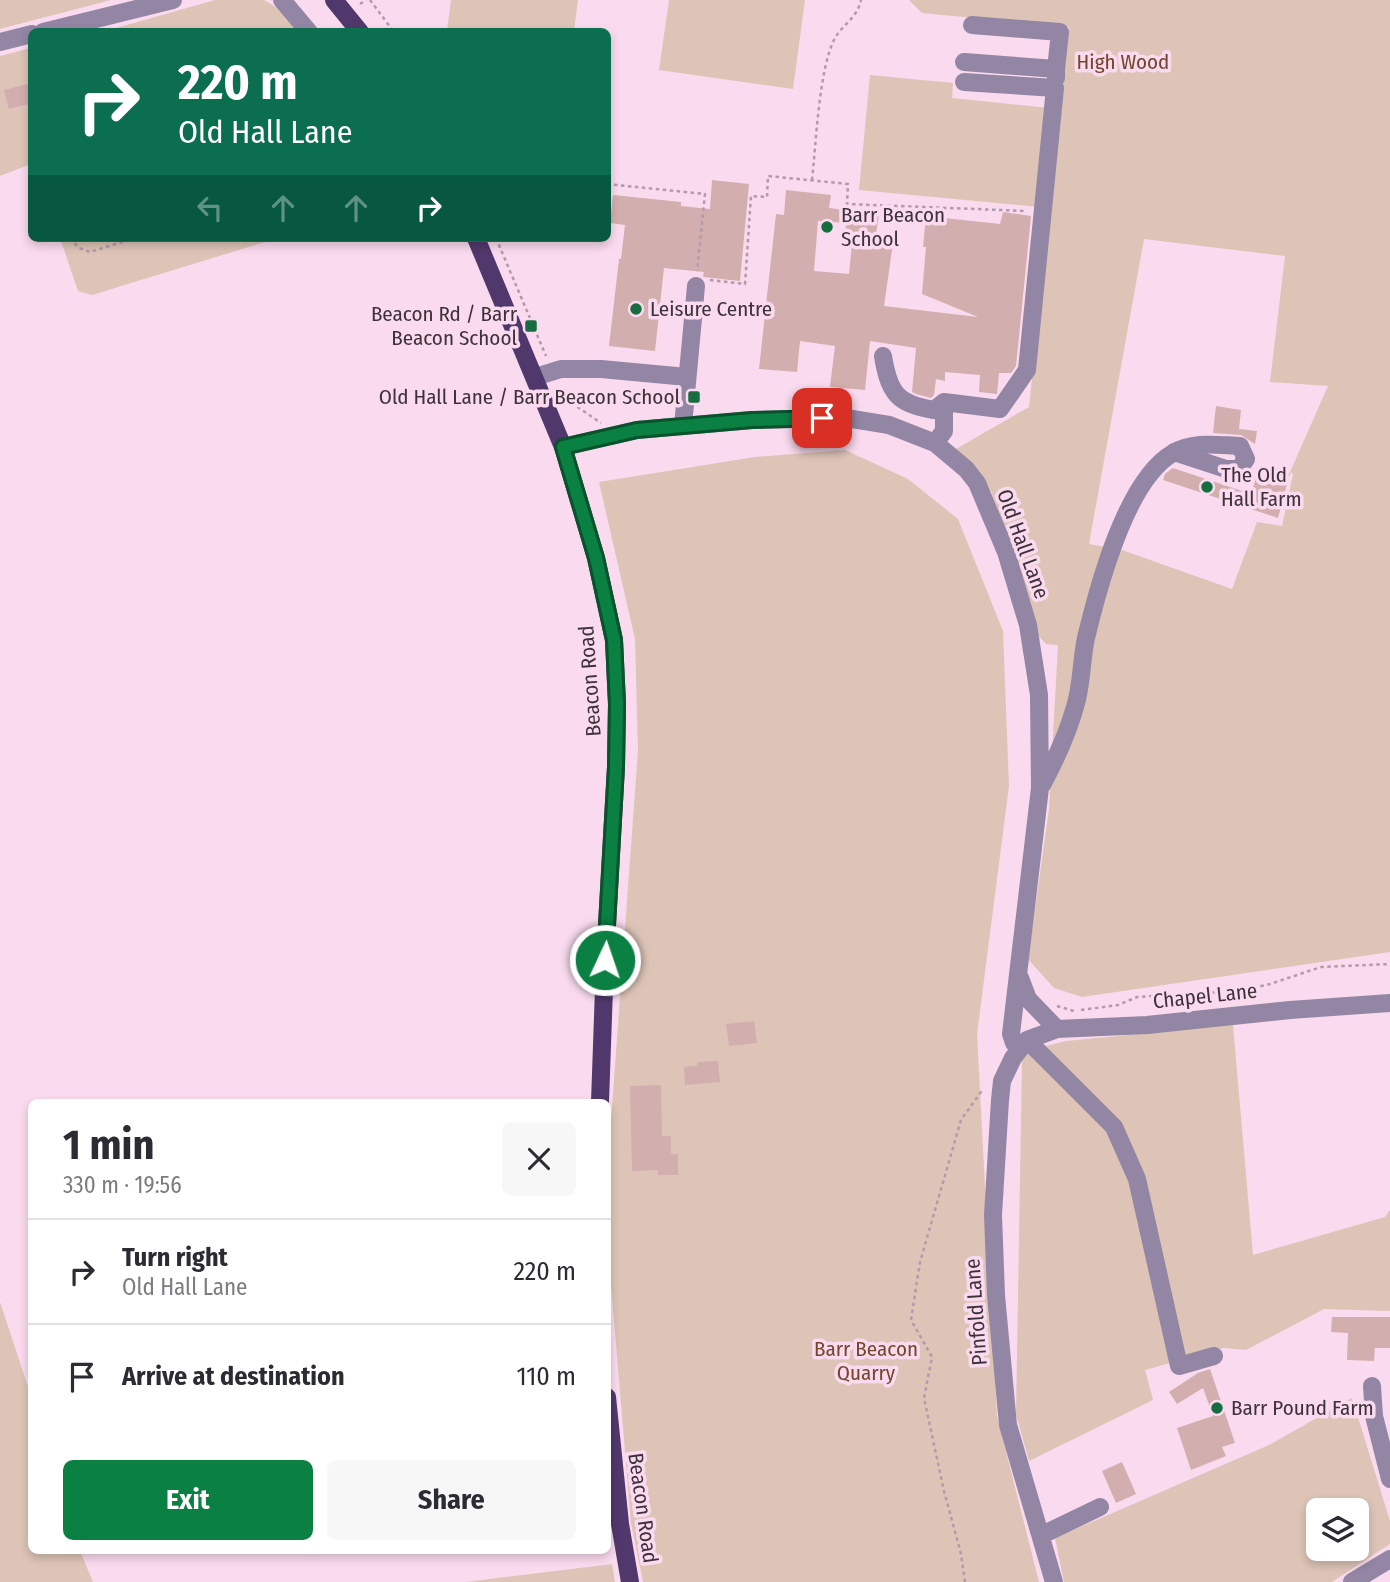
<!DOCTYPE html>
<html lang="en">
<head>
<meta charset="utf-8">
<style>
	body { margin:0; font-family:"Fira Sans Condensed",sans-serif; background:#f7f7f7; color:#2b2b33; height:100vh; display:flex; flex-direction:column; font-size:26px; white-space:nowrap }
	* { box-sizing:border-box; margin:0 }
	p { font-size:23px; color:#7c7c81 }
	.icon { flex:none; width:38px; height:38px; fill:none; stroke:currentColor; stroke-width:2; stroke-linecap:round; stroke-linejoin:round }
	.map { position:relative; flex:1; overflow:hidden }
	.panel { position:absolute; left:28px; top:1099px; width:583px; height:455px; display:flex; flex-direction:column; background:#fff; border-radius:10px; box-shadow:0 4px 10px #0003 }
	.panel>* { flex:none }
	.hud { position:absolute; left:28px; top:28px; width:583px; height:214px; border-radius:10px; box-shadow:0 4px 10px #0003; background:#0b6e4f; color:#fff; overflow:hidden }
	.fabs { position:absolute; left:1306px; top:1498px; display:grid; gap:14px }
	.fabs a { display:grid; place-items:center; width:63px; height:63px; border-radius:10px; background:#fff; box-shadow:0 4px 10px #0003; font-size:35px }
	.pin { position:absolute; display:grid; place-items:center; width:60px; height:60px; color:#fff; margin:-30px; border-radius:14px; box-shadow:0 4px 10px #0006 }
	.me { position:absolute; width:77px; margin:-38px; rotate:3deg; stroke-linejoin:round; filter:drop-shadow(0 0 5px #0008) }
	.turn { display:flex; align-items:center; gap:24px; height:147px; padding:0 35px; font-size:32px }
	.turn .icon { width:91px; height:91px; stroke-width:2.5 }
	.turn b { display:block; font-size:49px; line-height:60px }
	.lanes { display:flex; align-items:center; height:66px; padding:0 35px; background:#0003; justify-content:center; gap:35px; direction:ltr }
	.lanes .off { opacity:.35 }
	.round { display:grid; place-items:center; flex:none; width:74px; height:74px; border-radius:10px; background:#f7f7f7 }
	.head { display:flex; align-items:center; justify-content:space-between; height:119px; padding:0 35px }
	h1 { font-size:42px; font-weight:700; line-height:52px }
	.cta { display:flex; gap:14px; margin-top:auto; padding:14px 35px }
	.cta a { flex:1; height:80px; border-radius:10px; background:#0b8043; color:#fff; font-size:28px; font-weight:700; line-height:80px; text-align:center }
	.cta a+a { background:#f7f7f7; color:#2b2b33 }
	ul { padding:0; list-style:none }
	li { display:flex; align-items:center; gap:21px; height:105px; padding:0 35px; border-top:2px solid #e1e1e2 }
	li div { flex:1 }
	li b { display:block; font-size:26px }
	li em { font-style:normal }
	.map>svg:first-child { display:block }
	.green { fill:#ddc4b7; fill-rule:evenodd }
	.building { fill:#d3aeaf; fill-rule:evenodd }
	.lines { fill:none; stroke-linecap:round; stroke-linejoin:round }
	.path { stroke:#b29aaa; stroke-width:2.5; stroke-dasharray:3.5 3.5; stroke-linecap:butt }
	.minor { stroke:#9386a4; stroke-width:18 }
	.major { stroke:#51386c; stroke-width:18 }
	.route-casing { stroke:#07532c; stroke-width:18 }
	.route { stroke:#0b8043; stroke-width:12 }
	.poi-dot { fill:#166d40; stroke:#fadaee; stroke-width:2.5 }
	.labels { text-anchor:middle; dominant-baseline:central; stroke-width:7; stroke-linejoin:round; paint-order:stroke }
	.park-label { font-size:21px; fill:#74462b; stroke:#fadaee }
	.poi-label { font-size:21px; fill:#3e323a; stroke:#fadaee; text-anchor:start }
	.street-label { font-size:21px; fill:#3e323a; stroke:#fadaee }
</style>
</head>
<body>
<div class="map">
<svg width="1390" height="1582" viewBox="0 0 1390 1582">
	<rect width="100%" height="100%" fill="#fadaee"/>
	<path class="green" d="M0,0H111L0,29Z
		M215,0H264L276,7L298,31L102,32Z
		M451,0H578L574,31H447Z
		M669,0H805L793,89L659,70Z
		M909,0H1390V952L1082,997L1054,988L1028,959L1049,809L1058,645L1046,644L1035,632L1018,564L991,491L956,449L1029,407L1069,27L922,13ZM1144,239L1285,256L1270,382L1328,386L1290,472L1293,474L1282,526L1257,522L1232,589L1122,550L1089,544Z
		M31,48V164L0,176V56Z
		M870,75L953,83L952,98L1049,108L1040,207L859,190Z
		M60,238H278L92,295L78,291Z
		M845,450L908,479L958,519L1003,631L1009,786L977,1034L997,1416L1039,1582H643L631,1523L607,1237V1176L638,750L635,639L599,482L755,457Z
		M1233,1025L1253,1255L1385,1217L1390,1210V1311L1324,1309L1246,1350L1223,1348L1145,1370L1153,1400L1029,1461L1016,1414L1022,1061L1030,1050L1066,1041Z
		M0,1302L31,1396L32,1550L80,1551L93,1582H0Z
		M1352,1398L1390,1521V1544L1332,1582H1064L1055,1538L1269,1445ZM1318,1510H1356V1549H1318Z
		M612,1564L615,1582H466Z"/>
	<path class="building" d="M32,83V103L9,109L4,90Z
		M712,180L749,184L740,281L703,277L704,272L664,268L655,351L609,346L619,259H621L625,225L610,223L613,195L681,202V206L710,209Z
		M786,190L831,195L829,208L879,214L875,241L893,243L884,306L978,317L922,294L926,247H923L926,216L1000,224L1003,212L1031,216L1016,366L1011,373H999L997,394L979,392L980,375L945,372V381L936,379L934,395L931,398L916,394L912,392L916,348L870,341L865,390L830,387L835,346L800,341L797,372L759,369L776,214L784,215ZM818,221L846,223L845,233L853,234L849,274L814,271Z
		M1216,406L1241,410L1239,429L1257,431L1255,444L1241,435L1213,433Z
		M1260,466L1274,471L1275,469L1290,473L1278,518L1163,480L1165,474L1173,468L1251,494Z
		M754,1021L757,1043L729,1046L726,1024Z
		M718,1061L720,1082L685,1085L684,1067L697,1066V1062Z
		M661,1085L662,1136H671V1154H678V1175H658V1170L632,1171L630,1086Z
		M1332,1317H1390V1348H1375L1374,1361L1347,1360L1348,1333L1331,1332Z
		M1210,1369L1235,1443L1222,1447L1226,1456L1191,1470L1177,1428L1213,1416L1203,1388L1177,1404L1169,1392L1198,1373Z
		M1122,1462L1136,1494L1116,1503L1102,1471Z"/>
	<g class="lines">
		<path class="path" d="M370,0L394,32
			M360,4L366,0
			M812,180C816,144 819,70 834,40C842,24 857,19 861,0
			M607,184L705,194L697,271
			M70,238L79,248L90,252L135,238
			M496,238L546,356
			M710,280L745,284L751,196L767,197L768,176L848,184L847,204L1026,211
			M560,395L601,423
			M1057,1006L1074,1011
			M1081,1010L1118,1005L1137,997L1239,991L1270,984L1321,967L1390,964
			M965,1582L961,1554L944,1491L924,1398L932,1357L911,1320L920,1262L961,1120L983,1089"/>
		<path class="minor" d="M282,0L309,32
			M972,25L1060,32L1056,69
			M43,32L173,0
			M0,42L32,34
			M964,62L1056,69V78
			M883,356C889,393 897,404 934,410L944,402
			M535,377L561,369H601L687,377
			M683,426L696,286
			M935,443L944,431V402L1000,409L1027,370L1055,88L964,82
			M563,447L637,430L752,420L846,418L889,425L935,443L966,469L977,483L1006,552L1028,625L1039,695L1040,788L1011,1034L1014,1043L1020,1048
			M1042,785C1056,759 1067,735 1075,707C1082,685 1081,661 1086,638C1098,588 1126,480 1173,453C1194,441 1216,445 1240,446L1246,459L1239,469H1226L1174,452
			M1020,978L1028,999L1057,1029
			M1027,1040L1114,1127L1137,1179L1179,1366L1214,1356
			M1372,1386L1374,1416L1390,1479
			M1042,1535L1100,1507
			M1054,1582L1008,1425L996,1295L993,1215L1000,1100L1002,1081L1013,1058L1027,1040L1057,1029L1147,1025L1290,1010L1390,1003
			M1352,1582L1390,1559"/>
		<path class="major" d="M334,0L360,32
			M476,238L563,447L596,558L614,640L617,704L616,767L605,960L600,1102
			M607,1397L620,1524L630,1582"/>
	</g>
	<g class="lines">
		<defs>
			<path id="route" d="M605,960L616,767L617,704L614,640L596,558L563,447L637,430L752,420L822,418"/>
		</defs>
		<use href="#route" class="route-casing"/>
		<use href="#route" class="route"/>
	</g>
	<g class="poi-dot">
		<circle cx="827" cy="227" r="7"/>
		<circle cx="636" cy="309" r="7"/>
		<rect x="524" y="319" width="14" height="14" rx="3.5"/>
		<rect x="687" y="390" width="14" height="14" rx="3.5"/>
		<circle cx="1207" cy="487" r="7"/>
		<circle cx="1217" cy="1408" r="7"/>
	</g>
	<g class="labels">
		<g class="park-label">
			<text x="1123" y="62">High Wood</text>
			<text x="866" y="1349">Barr Beacon<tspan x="866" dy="24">Quarry</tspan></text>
		</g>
		<g class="poi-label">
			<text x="841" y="215">Barr Beacon<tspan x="841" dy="24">School</tspan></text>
			<text x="650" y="309">Leisure Centre</text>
			<text x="517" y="314" text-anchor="end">Beacon Rd / Barr<tspan x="517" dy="24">Beacon School</tspan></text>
			<text x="680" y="397" text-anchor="end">Old Hall Lane / Barr Beacon School</text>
			<text x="1221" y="475">The Old<tspan x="1221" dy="24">Hall Farm</tspan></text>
			<text x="1231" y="1408">Barr Pound Farm</text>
		</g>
		<g class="street-label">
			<text transform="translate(1023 544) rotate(70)">Old Hall Lane</text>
			<text transform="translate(590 681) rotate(-94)">Beacon Road</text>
			<text transform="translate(1205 996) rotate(-6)">Chapel Lane</text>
			<text transform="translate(976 1312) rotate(-94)">Pinfold Lane</text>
			<text transform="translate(643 1508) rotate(82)">Beacon Road</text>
		</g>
	</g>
</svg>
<div class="fabs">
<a><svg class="icon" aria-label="layers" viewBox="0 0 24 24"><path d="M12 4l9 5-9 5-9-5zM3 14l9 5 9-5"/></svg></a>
</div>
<div class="pin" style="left:822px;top:418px;background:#d93025"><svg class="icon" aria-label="arrive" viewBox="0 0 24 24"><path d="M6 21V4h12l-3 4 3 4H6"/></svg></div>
<svg class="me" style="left:605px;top:960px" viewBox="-20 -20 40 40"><circle r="17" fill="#0b8043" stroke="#fff" stroke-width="3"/><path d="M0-11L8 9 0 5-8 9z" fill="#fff"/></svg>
<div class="hud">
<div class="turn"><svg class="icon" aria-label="right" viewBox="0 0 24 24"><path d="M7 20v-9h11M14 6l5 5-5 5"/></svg><div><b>220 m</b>Old Hall Lane</div></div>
<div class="lanes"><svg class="icon off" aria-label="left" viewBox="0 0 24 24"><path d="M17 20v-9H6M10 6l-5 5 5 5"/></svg><svg class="icon off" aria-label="ahead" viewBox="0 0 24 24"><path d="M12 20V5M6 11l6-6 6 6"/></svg><svg class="icon off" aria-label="ahead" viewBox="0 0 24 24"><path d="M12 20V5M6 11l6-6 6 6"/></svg><svg class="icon" aria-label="right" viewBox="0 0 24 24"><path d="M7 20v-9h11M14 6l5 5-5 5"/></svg></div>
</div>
<section class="panel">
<div class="head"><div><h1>1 min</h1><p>330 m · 19:56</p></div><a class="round"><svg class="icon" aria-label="close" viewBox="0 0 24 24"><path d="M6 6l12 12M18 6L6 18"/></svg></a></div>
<ul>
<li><svg class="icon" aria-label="right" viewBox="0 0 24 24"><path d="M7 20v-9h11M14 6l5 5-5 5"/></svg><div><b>Turn right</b><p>Old Hall Lane</p></div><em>220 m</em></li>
<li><svg class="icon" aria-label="arrive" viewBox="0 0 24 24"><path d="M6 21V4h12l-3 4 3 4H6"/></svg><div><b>Arrive at destination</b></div><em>110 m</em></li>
</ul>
<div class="cta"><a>Exit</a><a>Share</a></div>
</section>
</div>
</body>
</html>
